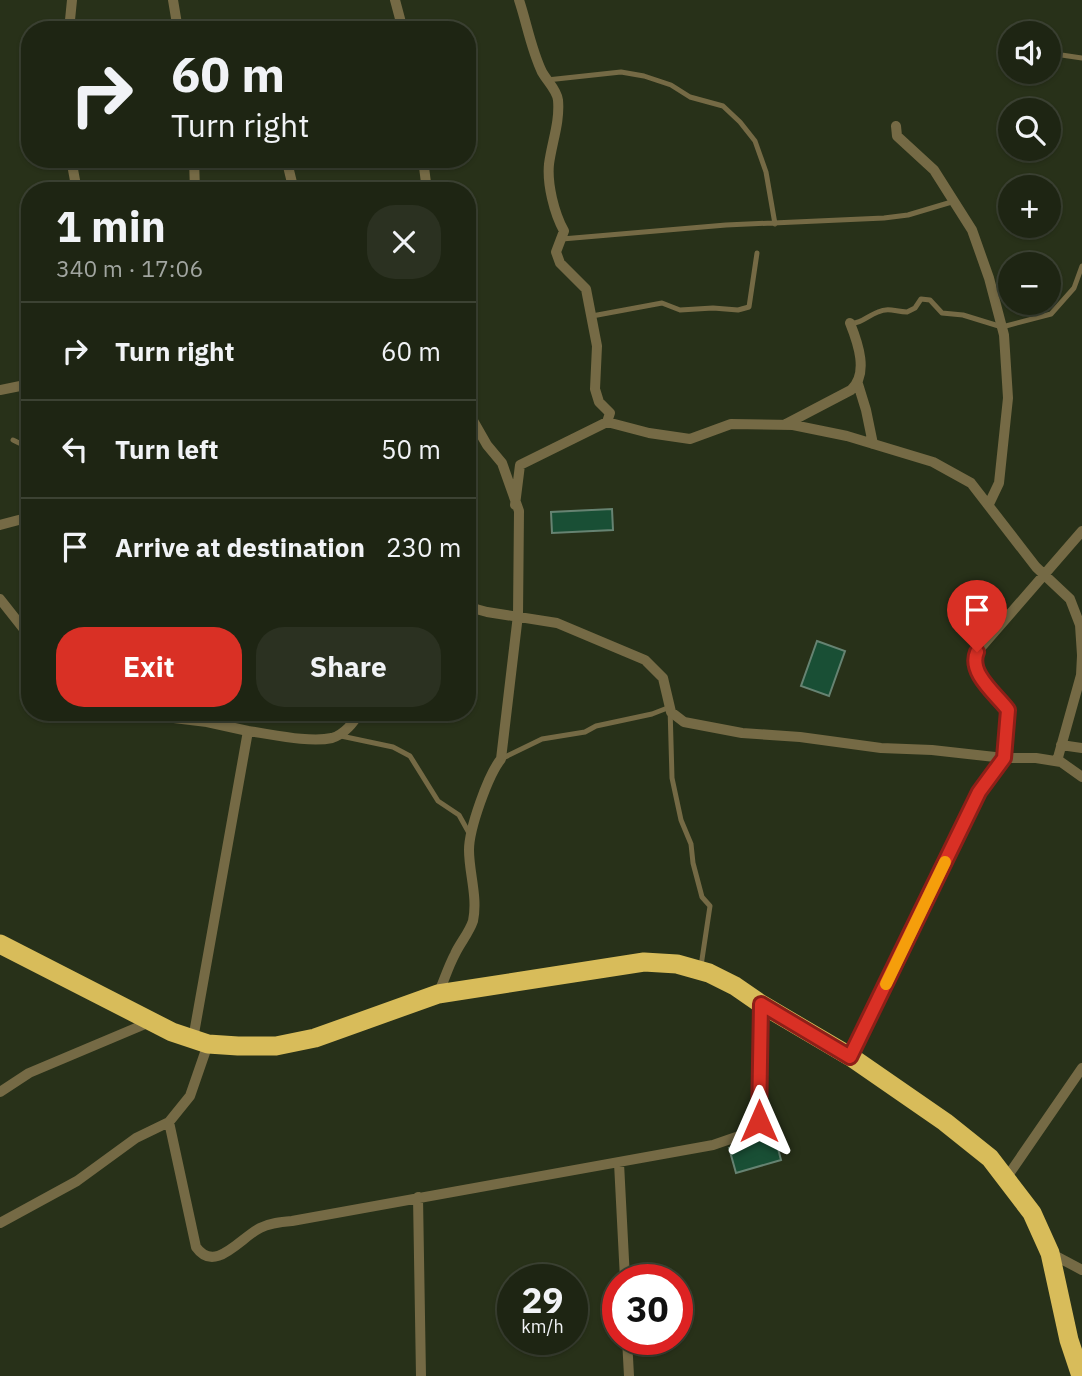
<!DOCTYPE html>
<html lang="en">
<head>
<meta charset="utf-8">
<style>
	body { margin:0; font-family:"IBM Plex Sans",sans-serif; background:#2b3121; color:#f1f3f6; height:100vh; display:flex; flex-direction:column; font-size:26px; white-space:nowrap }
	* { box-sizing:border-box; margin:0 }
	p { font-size:23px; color:#a1a5a0 }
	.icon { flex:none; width:38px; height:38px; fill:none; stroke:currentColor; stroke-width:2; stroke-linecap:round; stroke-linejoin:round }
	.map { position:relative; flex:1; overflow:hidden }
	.drawer { position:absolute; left:21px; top:182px; width:455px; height:539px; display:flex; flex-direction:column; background:#1e2513; border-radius:28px; box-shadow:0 2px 5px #0004,0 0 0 2px #3c4233 }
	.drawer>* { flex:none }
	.top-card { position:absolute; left:21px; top:21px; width:455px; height:147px; border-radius:28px; box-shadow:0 2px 5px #0004,0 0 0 2px #3c4233; background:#1e2513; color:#f1f3f6; overflow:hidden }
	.fabs { position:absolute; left:998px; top:21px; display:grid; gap:14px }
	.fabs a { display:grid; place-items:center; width:63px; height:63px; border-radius:50%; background:#1e2513; box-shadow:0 2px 5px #0004,0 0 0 2px #3c4233; font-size:35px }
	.speed { position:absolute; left:497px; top:1264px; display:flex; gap:14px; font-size:35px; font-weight:700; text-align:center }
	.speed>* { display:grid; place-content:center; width:91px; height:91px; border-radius:50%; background:#1e2513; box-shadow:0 2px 5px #0004,0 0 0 2px #3c4233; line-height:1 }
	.speed small { font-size:18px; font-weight:400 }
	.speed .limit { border:10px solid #d22; background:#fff; color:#111 }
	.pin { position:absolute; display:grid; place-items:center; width:60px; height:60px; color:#fff; margin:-72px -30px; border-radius:50% 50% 50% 0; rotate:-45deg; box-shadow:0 0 7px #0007 }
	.pin .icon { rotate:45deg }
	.me { position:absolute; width:77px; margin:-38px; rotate:0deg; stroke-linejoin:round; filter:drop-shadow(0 0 5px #0008) }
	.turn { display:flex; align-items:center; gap:24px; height:147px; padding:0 35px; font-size:32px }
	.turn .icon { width:91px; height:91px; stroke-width:2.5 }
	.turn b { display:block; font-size:49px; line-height:60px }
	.round { display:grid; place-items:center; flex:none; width:74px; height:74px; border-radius:28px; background:#2b3121 }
	.head { display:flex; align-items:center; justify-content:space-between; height:119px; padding:0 35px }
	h1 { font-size:42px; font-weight:800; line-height:52px }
	.action { display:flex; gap:14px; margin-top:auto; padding:14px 35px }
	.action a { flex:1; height:80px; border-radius:28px; background:#d93025; color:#fff; font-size:28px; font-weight:800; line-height:80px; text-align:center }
	.action a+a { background:#2b3121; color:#f1f3f6 }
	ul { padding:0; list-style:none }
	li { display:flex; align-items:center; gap:21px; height:98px; padding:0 35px; border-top:2px solid #3c4233 }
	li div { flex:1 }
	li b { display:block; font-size:26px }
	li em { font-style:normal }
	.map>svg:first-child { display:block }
	.building { fill:#194f35; stroke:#668372; stroke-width:2 }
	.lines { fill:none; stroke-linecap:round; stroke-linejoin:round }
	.lane { stroke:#756a45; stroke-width:5 }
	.street { stroke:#756a45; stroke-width:10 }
	.highway { stroke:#d8bc5a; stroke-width:19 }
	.route-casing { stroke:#8d1f18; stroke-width:18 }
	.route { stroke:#d93025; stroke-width:12 }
	.slow { stroke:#f59e0b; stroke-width:12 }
</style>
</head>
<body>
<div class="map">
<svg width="1082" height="1376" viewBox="0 0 1082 1376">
	<rect width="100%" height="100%" fill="#283119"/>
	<path class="building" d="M612,509L613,530L552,533L551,512Z
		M817,641L845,651L829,696L801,686Z
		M774,1133L781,1160L736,1173L729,1148Z"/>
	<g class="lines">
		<path class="lane" d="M1048,53L1082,58
			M547,80L621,72L644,76L671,85L690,97L723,106L740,122L755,141L766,172L775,224
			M562,239L726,225L884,218L908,215L955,201
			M592,316L662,303L680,310L713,308L738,310L749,307L757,253
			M850,323C861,324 867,316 878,312C889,307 896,312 907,312L915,308L921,299L930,300L942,313L963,315L1002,327L1051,314L1074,288L1082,266
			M13,440L19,443L30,440
			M341,736L393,747L410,756L438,801L459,815L469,833
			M501,759L542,739L585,732L596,726L652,714L670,707L672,778L681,820L691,844L693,863L702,897L710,906L701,966"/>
		<path class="street" d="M173,0L178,30
			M395,0L403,30
			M519,0C527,24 531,49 542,72C547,81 557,90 558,100C560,122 552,142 549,164C547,184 554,213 564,231L556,252L560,263L586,289L597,346L595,389L599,402L610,413L607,422
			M69,30L72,0
			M896,126L897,136L934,170L972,230L989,278L1004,335L1008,398L999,483L989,504
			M71,159L77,191
			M194,159L195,191
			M423,159L427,191
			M287,162L294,191
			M858,384L866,410L873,444
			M0,390L30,384
			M786,424L851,390C869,374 858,343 850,323
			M515,505L520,465L607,422L649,433L690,439L731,424L793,425L847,436L933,462L971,483L1036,567L1070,599L1080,625L1082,655
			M0,525L30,517
			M0,599L30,637
			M467,601L476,609L487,612L557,623L645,660L663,678L671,712L684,722L742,733L800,737L881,748L932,750L1004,758H1036L1061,762L1082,777
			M124,712L207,722L248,731L193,1039
			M248,731C271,734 309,743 332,738C345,734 353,723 360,712
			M1061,745L1082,748
			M1057,761L1081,675L1082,656
			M438,994C444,981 448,967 455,954C460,943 469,933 473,921C478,897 469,873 469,850C469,829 488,775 501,759L518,615L519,511L502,463L487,445L467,410
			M851,1057L979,792L1004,758L1008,711C997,694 968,674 977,652L1082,531
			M0,1092L29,1073L150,1022
			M169,1122L196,1247C215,1274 240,1238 260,1228C270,1223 281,1222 292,1221L713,1145L742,1135L759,1121L761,1004
			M619,1163L625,1279
			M1007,1177L1082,1068
			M418,1197L421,1376
			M0,1223L77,1181L136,1138L169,1122L190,1096L208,1044
			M1050,1253L1082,1270
			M627,1339L629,1376"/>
		<path class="highway" d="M0,944L172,1032L208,1044L238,1046H276L315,1038L438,994L644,962L677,964L709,973L735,986L761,1004L851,1057L945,1122L990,1158L1032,1213L1050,1253L1069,1340L1081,1376"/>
	</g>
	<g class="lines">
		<defs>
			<path id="route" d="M759,1121L761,1004L850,1057L979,792L1004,758L1008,710C996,694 968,673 977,652"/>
		</defs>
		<use href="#route" class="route-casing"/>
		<use href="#route" class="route"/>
		<path class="slow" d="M886,984L945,862"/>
	</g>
</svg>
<div class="fabs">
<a><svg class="icon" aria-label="sound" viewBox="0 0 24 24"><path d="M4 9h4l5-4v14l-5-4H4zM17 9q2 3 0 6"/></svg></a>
<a><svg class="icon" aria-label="search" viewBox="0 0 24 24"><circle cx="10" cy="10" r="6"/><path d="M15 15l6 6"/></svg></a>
<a>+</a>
<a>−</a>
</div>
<div class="speed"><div>29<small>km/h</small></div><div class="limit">30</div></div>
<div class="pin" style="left:977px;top:652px;background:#d93025"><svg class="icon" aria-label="arrive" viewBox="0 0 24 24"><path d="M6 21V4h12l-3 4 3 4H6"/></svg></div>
<svg class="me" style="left:759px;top:1121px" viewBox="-20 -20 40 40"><path d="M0-17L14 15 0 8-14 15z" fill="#d93025" stroke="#fff" stroke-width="4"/></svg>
<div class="top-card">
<div class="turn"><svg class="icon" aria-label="right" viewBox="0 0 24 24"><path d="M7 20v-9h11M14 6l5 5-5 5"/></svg><div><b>60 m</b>Turn right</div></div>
</div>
<section class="drawer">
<div class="head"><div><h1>1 min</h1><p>340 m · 17:06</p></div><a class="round"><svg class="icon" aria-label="close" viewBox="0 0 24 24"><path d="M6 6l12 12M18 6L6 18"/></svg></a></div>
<ul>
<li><svg class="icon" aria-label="right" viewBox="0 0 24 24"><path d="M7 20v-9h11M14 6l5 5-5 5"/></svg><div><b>Turn right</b></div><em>60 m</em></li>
<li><svg class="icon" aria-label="left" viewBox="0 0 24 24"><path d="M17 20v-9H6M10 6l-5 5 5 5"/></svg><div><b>Turn left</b></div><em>50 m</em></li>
<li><svg class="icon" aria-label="arrive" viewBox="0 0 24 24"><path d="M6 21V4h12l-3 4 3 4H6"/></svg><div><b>Arrive at destination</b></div><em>230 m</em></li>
</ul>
<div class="action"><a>Exit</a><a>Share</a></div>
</section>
</div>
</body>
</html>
